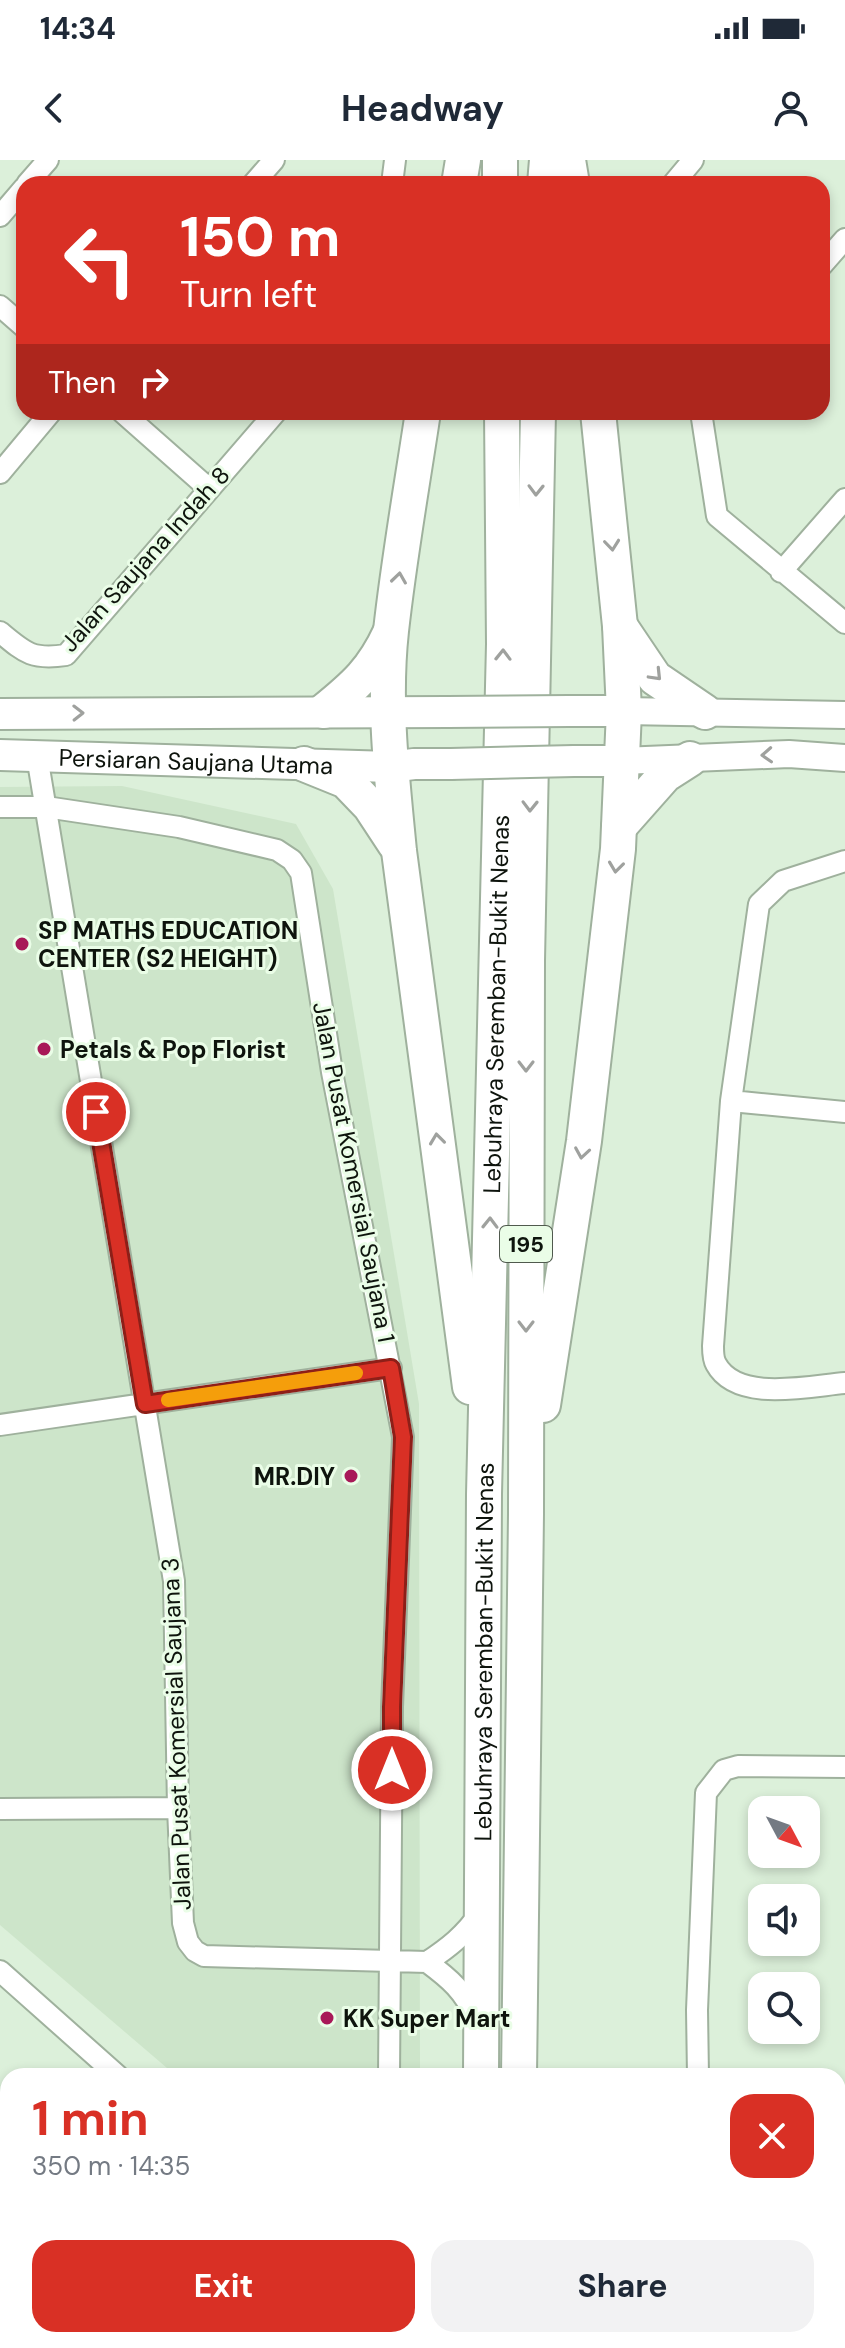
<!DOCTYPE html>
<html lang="en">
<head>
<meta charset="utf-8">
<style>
	body { margin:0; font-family:"DM Sans",sans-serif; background:#f2f2f3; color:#1f2937; height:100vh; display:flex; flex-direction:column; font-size:30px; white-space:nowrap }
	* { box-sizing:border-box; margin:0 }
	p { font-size:26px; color:#747a83 }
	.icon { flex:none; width:44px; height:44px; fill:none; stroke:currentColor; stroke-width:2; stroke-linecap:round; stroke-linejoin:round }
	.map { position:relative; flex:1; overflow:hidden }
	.side { position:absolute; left:0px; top:1908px; width:846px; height:280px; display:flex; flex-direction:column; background:#fff; border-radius:24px 24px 0 0; box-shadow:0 4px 12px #0003 }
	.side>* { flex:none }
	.top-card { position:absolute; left:16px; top:16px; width:814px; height:244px; border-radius:24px; box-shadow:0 4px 12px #0003; background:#d93025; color:#fff; overflow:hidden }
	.needle { width:52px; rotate:131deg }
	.buttons { position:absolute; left:748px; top:1636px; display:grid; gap:16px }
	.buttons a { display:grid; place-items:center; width:72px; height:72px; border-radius:16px; background:#fff; box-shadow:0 4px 12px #0003; font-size:40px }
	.pin { position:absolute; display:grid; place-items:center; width:68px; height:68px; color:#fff; margin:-34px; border:4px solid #fff; border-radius:50%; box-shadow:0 2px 8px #0007 }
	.me { position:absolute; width:88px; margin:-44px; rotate:0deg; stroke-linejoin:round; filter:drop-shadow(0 0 6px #0008) }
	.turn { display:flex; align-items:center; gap:28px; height:168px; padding:0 32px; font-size:36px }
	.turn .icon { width:104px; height:104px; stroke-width:2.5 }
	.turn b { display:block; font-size:56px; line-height:68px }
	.then { display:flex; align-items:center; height:76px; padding:0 32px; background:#0003; gap:16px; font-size:30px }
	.round { display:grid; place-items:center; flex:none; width:84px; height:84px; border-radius:24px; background:#f2f2f3 }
	.headline { display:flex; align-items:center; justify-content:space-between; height:136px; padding:0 32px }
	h1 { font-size:48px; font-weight:700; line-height:60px; color:#d93025 }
	.button { display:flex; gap:16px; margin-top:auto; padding:16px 32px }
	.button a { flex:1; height:92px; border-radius:24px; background:#d93025; color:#fff; font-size:32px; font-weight:700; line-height:92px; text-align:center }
	.button a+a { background:#f2f2f3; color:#1f2937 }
	.status { display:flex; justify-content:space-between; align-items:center; height:56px; padding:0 40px; background:#fff; direction:ltr }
	.status svg { height:22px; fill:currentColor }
	header { display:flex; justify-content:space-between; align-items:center; height:104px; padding:0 32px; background:#fff; font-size:36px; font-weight:700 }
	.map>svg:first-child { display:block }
	.built { fill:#cde5ca }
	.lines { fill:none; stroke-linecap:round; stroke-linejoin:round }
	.minor-casing { stroke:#9fb19d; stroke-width:24 }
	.tertiary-casing { stroke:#9fb19d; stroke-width:30 }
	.secondary-casing { stroke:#9fb19d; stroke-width:34 }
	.trunk-casing { stroke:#9fb19d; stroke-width:38 }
	.minor { stroke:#fff; stroke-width:20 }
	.tertiary { stroke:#fff; stroke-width:26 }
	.secondary { stroke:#fff; stroke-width:30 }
	.trunk { stroke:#fff; stroke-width:34 }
	.secondary-bridge-casing { stroke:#9fb19d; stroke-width:34; stroke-linecap:butt }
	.secondary-bridge { stroke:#fff; stroke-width:30 }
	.oneway { stroke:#9fa19e }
	.route-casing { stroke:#8d1f18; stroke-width:20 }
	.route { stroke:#d93025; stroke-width:14 }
	.slow { stroke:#f59e0b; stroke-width:14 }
	.poi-dot { fill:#a81958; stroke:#eafde7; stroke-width:3 }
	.labels { text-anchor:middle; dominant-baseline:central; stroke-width:6; stroke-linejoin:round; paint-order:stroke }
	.shield { fill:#eafde7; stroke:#505a4e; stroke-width:2 }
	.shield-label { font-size:22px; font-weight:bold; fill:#0e140d }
	.street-label { font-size:24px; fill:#0e140d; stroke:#eafde7 }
	.poi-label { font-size:24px; font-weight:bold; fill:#0e140d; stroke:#eafde7; text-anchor:start }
</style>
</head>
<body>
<div class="status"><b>14:34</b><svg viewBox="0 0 49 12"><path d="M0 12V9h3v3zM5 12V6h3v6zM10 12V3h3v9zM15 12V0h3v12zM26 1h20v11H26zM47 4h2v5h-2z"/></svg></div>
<header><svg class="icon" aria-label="back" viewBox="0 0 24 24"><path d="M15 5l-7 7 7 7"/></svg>Headway<svg class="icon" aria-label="person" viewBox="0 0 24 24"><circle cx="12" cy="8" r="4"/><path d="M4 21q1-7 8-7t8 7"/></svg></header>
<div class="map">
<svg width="845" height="2188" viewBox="0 0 845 2188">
	<rect width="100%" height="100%" fill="#dcf0da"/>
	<path class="built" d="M122,626L296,664L333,729L419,1244L420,1912L167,1908L0,1765V627Z"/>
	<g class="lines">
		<defs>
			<path id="minor" d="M27,24L48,0
				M253,24L274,0
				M392,24L395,0
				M673,24L693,0
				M0,56L24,28
				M822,105L845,79
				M0,146L24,167
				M122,252L208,328
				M701,252L717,356L845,463
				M0,313L51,252
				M781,412L845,339
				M0,472C25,493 32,500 66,495L276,252
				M37,596L174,1421L178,1648L183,1763L188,1782L195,1791L204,1796L427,1802C448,1788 465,1775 479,1754
				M0,647H46L179,667L277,690L292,700L301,713L332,912L403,1277L392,1547L389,1916
				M845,701L783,721L759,744L731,941L713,1186C713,1192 713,1199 716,1204C737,1243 809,1226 845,1223
				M731,941L845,952
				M0,1265L391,1208
				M0,1649L178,1648
				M427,1802C450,1819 464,1831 476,1858
				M0,1811L118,1916
				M698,1916L697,1850L706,1633L724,1610L738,1606L845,1607
				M0,2089L8,2084
				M838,2108L845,2109
				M329,2180L331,2188
				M545,2180L557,2188
				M163,2188L177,2180"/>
			<path id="tertiary" d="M624,551L845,555
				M622,601L789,594L845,598"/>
			<g id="secondary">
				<path d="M569,551H624"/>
				<path d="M0,554L448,552"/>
				<path id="s1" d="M0,595L390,607L414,604H451"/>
				<path d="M574,601H622"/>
			</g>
			<g id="trunk">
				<path d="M500,0V24"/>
				<path d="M568,0L572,24"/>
				<path d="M459,24L463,0"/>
				<path d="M545,24L547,0"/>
				<path d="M423,252C412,325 399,398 391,471C383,544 392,618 399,691L470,1227"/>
				<path d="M620,466L655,518L705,552"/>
				<path d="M324,551C355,526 373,510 390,473"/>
				<path d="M304,604L346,621L370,646L395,684"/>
				<path d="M619,667L665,615L690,599"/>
				<path d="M543,1245L584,981L618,689L624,551L620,466L598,252"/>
				<path id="s2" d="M481,1916L484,1334L504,484L502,252"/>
				<path d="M519,1916L526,1354L527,801L538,252"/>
				<path d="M478,2180V2188"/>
				<path d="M516,2188V2180"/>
			</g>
		</defs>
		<use href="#minor" class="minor-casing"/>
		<use href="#tertiary" class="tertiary-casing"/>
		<use href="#secondary" class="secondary-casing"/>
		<use href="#trunk" class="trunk-casing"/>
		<use href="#minor" class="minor"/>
		<use href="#tertiary" class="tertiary"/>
		<use href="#secondary" class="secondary"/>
		<use href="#trunk" class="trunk"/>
		<defs>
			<path id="secondary-bridge" d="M448,552L569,551
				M451,604L574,601"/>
		</defs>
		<use href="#secondary-bridge" class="secondary-bridge-casing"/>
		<use href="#secondary-bridge" class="secondary-bridge"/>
	</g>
	<defs><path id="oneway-chevron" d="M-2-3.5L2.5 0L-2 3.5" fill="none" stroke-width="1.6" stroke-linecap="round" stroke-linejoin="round" transform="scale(2)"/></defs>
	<g class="oneway">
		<use href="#oneway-chevron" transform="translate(536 330) rotate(91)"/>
		<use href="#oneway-chevron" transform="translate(612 385) rotate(84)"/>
		<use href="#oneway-chevron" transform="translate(399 418) rotate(-82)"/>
		<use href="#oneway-chevron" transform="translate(503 495) rotate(-89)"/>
		<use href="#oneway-chevron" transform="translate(656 515) rotate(46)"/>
		<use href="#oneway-chevron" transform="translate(78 553) rotate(-1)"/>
		<use href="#oneway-chevron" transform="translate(767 595) rotate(177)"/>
		<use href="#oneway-chevron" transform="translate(530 646) rotate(91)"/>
		<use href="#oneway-chevron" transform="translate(616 707) rotate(97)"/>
		<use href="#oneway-chevron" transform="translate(526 906) rotate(90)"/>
		<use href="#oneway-chevron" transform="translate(437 979) rotate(-97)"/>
		<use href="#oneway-chevron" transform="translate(582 993) rotate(99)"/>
		<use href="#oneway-chevron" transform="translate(490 1063) rotate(-89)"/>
		<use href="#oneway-chevron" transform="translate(526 1166) rotate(90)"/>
	</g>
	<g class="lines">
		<defs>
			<path id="route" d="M96,952L145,1244L391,1208L403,1277L392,1547V1610"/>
		</defs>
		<use href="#route" class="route-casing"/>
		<use href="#route" class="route"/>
		<path class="slow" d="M168,1240L356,1213"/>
	</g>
	<g class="poi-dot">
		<circle cx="22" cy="784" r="8"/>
		<circle cx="44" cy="889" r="8"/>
		<circle cx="351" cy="1316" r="8"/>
		<circle cx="327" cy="1858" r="8"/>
	</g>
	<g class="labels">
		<rect class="shield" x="500" y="1066" width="52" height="36" rx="6"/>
		<g class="shield-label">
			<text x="526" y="1084">195</text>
		</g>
		<g class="street-label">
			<text transform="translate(145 399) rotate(-48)">Jalan Saujana Indah 8</text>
			<text stroke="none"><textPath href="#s1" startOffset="196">Persiaran Saujana Utama</textPath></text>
			<text stroke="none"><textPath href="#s2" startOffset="1072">Lebuhraya Seremban-Bukit Nenas</textPath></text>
			<text transform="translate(354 1012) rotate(79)">Jalan Pusat Komersial Saujana 1</text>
			<text stroke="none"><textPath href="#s2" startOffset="424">Lebuhraya Seremban-Bukit Nenas</textPath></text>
			<text transform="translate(176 1574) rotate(-92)">Jalan Pusat Komersial Saujana 3</text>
		</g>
		<g class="poi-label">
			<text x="38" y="770">SP MATHS EDUCATION<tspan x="38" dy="28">CENTER (S2 HEIGHT)</tspan></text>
			<text x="60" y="889">Petals &amp; Pop Florist</text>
			<text x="335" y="1316" text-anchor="end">MR.DIY</text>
			<text x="343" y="1858">KK Super Mart</text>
		</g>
	</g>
</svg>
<div class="buttons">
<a><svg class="needle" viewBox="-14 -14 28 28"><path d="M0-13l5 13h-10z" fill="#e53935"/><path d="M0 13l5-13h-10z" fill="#747a83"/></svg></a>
<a><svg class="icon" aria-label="sound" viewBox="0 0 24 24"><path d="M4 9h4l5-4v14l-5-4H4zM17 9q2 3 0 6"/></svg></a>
<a><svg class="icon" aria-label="search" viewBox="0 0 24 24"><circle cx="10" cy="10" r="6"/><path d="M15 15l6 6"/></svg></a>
</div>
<div class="pin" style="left:96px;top:952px;background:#d93025"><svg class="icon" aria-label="arrive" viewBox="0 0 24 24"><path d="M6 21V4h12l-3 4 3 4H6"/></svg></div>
<svg class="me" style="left:392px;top:1610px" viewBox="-20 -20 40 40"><circle r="17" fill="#d93025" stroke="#fff" stroke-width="3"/><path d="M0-11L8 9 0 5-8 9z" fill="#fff"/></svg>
<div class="top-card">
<div class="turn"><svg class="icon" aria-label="left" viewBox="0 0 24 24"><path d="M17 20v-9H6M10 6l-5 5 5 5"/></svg><div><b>150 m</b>Turn left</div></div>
<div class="then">Then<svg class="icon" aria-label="right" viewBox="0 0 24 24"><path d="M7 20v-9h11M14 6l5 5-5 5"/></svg></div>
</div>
<section class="side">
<div class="headline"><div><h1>1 min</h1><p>350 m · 14:35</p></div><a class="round" style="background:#d93025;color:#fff"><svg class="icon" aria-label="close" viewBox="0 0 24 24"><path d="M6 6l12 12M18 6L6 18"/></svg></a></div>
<div class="button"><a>Exit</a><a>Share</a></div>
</section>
</div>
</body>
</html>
